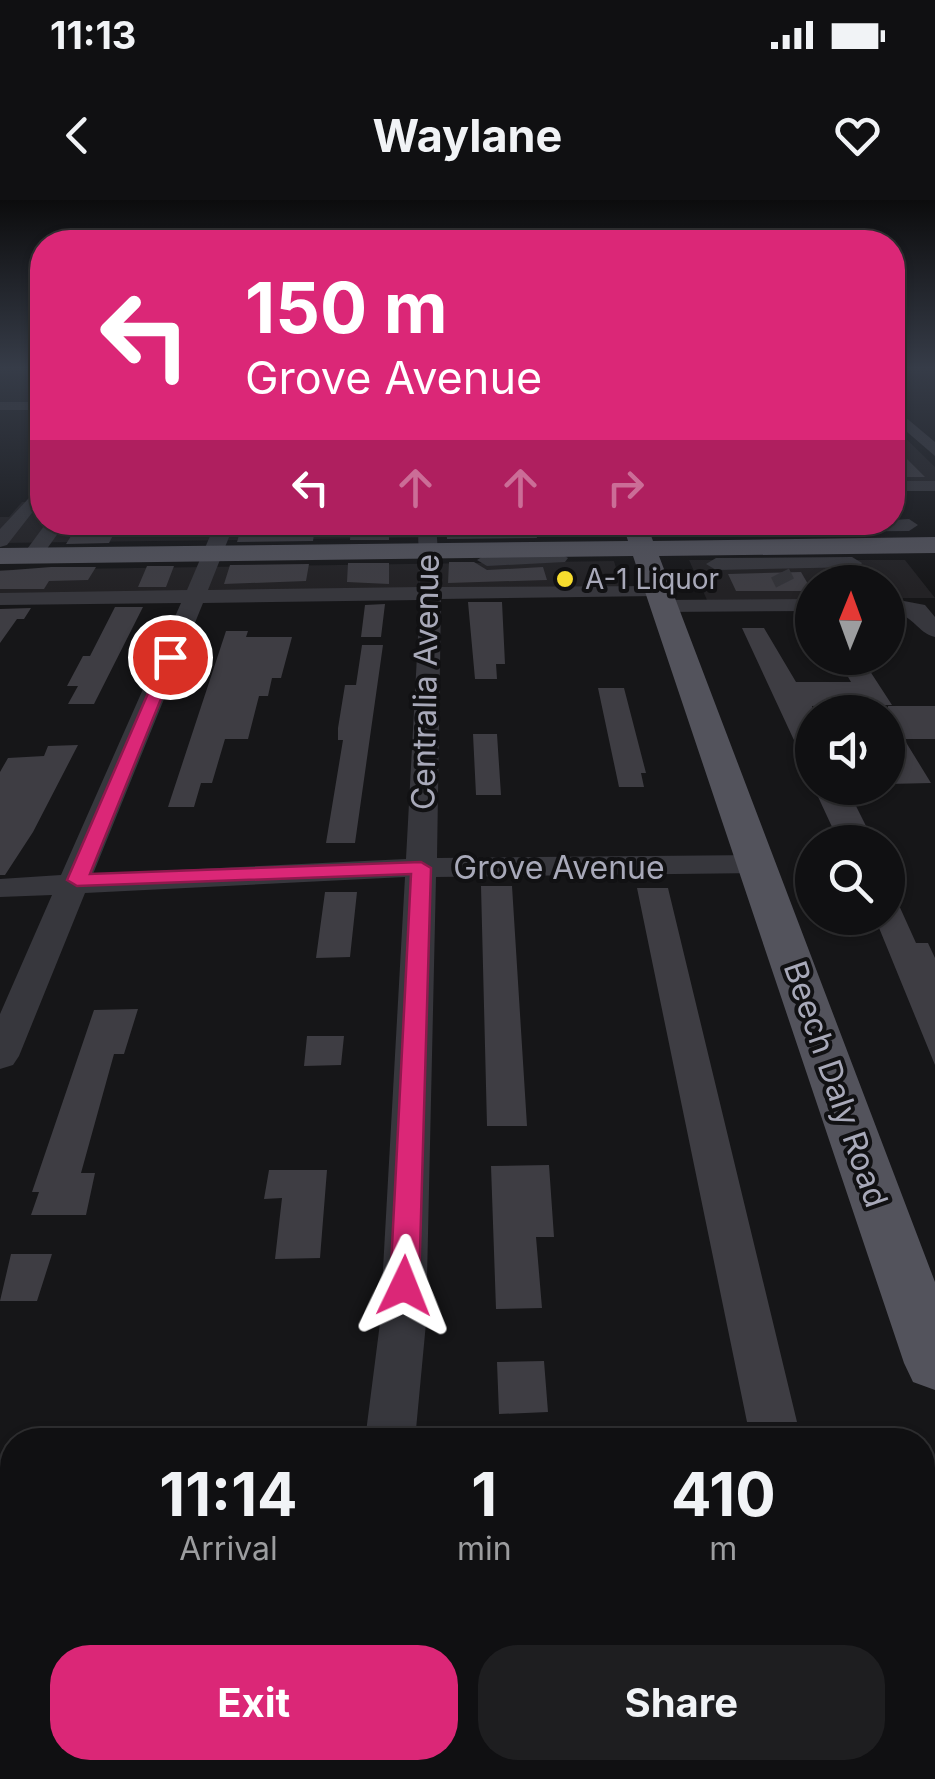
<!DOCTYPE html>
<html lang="en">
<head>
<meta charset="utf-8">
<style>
	body { margin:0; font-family:Inter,sans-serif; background:#1e1e20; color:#f1f3f6; height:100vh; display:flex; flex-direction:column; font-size:38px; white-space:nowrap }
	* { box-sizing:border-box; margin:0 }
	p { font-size:32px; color:#9c9d9f }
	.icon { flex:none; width:55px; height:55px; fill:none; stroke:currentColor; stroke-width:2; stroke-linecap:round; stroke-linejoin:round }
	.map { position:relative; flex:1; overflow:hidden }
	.panel { position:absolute; left:0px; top:1228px; width:935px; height:352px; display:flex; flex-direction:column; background:#101012; border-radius:40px 40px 0 0; box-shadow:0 2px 8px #0004,0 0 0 2px #303032 }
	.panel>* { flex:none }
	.banner { position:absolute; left:30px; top:30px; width:875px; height:305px; border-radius:40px; box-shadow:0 2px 8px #0004,0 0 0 2px #303032; background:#db2777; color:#fff; overflow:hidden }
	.needle { width:65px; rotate:1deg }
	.fabs { position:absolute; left:795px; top:365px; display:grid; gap:20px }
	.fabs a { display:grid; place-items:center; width:110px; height:110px; border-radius:50%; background:#101012; box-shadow:0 2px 8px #0004,0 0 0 2px #303032; font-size:50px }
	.pin { position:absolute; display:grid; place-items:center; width:85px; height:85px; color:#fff; margin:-42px; border:5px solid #fff; border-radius:50%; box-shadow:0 2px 10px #0007 }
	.me { position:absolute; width:110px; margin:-55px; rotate:2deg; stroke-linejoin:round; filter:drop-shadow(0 0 8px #0008) }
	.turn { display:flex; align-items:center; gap:35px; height:210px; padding:0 50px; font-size:45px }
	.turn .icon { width:130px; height:130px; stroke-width:2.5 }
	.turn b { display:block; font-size:70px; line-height:85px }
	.lanes { display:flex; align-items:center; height:95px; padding:0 50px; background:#0003; justify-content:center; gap:50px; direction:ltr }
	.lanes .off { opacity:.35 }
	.eta { display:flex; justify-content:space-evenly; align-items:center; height:170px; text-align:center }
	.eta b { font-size:60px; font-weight:700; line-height:70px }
	.action { display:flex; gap:20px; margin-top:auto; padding:20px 50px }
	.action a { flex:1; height:115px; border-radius:40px; background:#db2777; color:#fff; font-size:40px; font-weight:700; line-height:115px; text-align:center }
	.action a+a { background:#1e1e20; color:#f1f3f6 }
	.status { display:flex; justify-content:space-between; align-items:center; height:70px; padding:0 50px; background:#101012; direction:ltr }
	.status svg { height:28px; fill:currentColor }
	header { display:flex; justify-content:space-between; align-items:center; height:130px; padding:0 50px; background:#101012; font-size:45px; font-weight:700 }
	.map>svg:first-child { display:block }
	.built { fill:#232225 }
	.building { fill:#3e3d43 }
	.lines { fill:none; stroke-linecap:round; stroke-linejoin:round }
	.minor-tunnel { stroke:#333338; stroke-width:20; stroke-dasharray:20 10; stroke-linecap:butt }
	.minor { fill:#37373d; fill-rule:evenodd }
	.major { fill:#53535c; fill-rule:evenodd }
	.route { fill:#db2777; stroke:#8e194d; stroke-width:2.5 }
	.poi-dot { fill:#f8dd2e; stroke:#111113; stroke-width:4 }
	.labels { text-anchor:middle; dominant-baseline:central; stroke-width:8; stroke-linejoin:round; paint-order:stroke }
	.far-poi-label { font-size:28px; fill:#a8a9b9; stroke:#111113; text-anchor:start }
	.street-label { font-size:32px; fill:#a8a9b9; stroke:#111113 }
</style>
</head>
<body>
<div class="status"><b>11:13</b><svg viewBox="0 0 49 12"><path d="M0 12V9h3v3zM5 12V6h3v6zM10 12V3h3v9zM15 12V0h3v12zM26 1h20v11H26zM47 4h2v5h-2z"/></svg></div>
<header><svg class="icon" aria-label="back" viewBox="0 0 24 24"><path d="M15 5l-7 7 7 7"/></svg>Waylane<svg class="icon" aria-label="heart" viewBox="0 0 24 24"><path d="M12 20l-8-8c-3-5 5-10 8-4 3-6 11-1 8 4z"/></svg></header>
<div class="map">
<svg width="935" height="1579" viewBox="0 0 935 1579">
	<rect width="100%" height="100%" fill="#161618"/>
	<path class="built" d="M892,225L935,267V283L893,284Z
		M22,302H42V322H603L607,335L0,343V317H9Z
		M689,360H905L935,398H888V382H812V399L707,400Z
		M614,361L624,396L0,402V370Z"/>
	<path class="building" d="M892,244L925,277H892Z
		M80,322H120L109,343L66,344Z
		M243,322H316L313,341L237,342Z
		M446,322H533L537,338L447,339Z
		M389,325V340H350L351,326Z
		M449,362H474L487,370L543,367L547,380L448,383Z
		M348,363H389V384L347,382Z
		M309,364L306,381L224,384L230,365Z
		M147,366H174L166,387H138Z
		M51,367H96L88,380L49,381L44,389H0V371Z
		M801,372L812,391H736L728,374Z
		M468,402H502L505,464H496L497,479H475Z
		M385,404L381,437H361L365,405Z
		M115,407H143L94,504H68L78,486H67L83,456H90Z
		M31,408L24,419H17L0,443V409Z
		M742,428H764L796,482H851L841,465H866L892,505L812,506V579Z
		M226,431H248L246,437H292L281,478H272L268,496H259L248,539H225L212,583H201L194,607H168Z
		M362,445H383L355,643H326L343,540H338V528L345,485H356Z
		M598,488H624L646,573H641L644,587H619Z
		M888,506H935V539H904L931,583L888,584Z
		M473,534H497L501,595H476Z
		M78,545L33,632L5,675H0V572L8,558L44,556L48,546Z
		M814,588H847L874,642H839Z
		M888,681L916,743H928L935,758V865L875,718H888Z
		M481,686H512L527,926H487Z
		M637,688H668L797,1222H747Z
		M325,692H357L350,757L316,758Z
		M138,809L124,854H114L81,973H95L86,1015H31L39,992H32L94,810Z
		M307,836H344L341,865L304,866Z
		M549,965L554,1037H536L542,1108L496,1109L491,966Z
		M269,970H327L320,1058L275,1059L282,998L264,999Z
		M11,1054H52L37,1101H0Z
		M544,1161L548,1212L499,1214L497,1162Z"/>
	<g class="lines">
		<path class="minor-tunnel" d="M780,373L785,383"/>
		<path class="minor" d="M0,202H42V210H0Z
			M892,206L935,242V256L892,219Z
			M892,281H935V291H892Z
			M42,284V300L7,345L0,347V329Z
			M892,320L909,319L918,325L909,331L803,332L791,322Z
			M47,322H66L39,360H25L22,356Z
			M216,322H235L208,390L419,387L418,322H436L440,387L664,386L668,390L657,396L441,399L437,658L759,655L774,664L759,673L436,677L426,1123L415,1240H365L380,1123L405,677L85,693L19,856L13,865L0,869V814L52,695L0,697V679L61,675L181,403L0,405V393L187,390ZM420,400L406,659L93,674L203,403Z
			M558,352L568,358L565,362L487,366L477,360L487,354Z
			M852,357L862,363L859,367L716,370L706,364L716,358Z
			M888,398L925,405L935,417V437C916,432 917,417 888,410Z
			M812,399V411L662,412L651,406L662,400Z
			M277,1568H339L335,1579H273Z"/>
		<path class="major" d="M622,322H646L653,341L935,337V353L659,356L935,1082V1190L913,1182L904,1163L633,356L0,364V348L628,341Z"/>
	</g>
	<linearGradient id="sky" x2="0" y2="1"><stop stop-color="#0c0c0d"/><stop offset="0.43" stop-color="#363c48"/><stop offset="1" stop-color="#363c48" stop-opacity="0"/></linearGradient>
	<rect width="935" height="390" fill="url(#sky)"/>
	<path class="route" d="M165,454L178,457L90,674L421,662L431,668L419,1086L415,1094L404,1098L394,1094L390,1086L411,674L77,686L67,680Z"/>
	<circle class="poi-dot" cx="565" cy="379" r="10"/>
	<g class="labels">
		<g class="far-poi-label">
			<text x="585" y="379">A-1 Liquor</text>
		</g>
		<g class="street-label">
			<text transform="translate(425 482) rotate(-89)">Centralia Avenue</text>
			<text x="559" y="667">Grove Avenue</text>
			<text transform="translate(836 884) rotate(71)">Beech Daly Road</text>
		</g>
	</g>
</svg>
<div class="fabs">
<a><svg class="needle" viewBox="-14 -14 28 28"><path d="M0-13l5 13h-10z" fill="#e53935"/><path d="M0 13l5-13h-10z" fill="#9c9d9f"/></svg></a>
<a><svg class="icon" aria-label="sound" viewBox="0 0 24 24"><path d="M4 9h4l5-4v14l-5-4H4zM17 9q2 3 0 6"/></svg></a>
<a><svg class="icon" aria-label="search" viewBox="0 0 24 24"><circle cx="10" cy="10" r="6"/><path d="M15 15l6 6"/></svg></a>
</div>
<div class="pin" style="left:170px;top:457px;background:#d93025"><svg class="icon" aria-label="arrive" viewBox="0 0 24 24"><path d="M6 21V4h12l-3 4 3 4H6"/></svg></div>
<svg class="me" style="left:404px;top:1086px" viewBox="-20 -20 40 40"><path d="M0-17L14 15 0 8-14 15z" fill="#db2777" stroke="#fff" stroke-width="4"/></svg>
<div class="banner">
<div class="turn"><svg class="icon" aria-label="left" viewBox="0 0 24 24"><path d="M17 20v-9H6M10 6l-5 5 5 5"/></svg><div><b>150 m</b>Grove Avenue</div></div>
<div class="lanes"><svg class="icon" aria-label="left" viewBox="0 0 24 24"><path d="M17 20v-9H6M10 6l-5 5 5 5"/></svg><svg class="icon off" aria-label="ahead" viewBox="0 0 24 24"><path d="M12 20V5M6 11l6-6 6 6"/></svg><svg class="icon off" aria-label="ahead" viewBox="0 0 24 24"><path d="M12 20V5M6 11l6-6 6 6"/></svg><svg class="icon off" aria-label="right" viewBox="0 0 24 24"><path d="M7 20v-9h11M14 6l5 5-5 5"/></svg></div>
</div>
<section class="panel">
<div class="eta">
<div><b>11:14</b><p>Arrival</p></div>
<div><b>1</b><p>min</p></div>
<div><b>410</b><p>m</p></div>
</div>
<div class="action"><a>Exit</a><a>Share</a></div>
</section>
</div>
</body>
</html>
